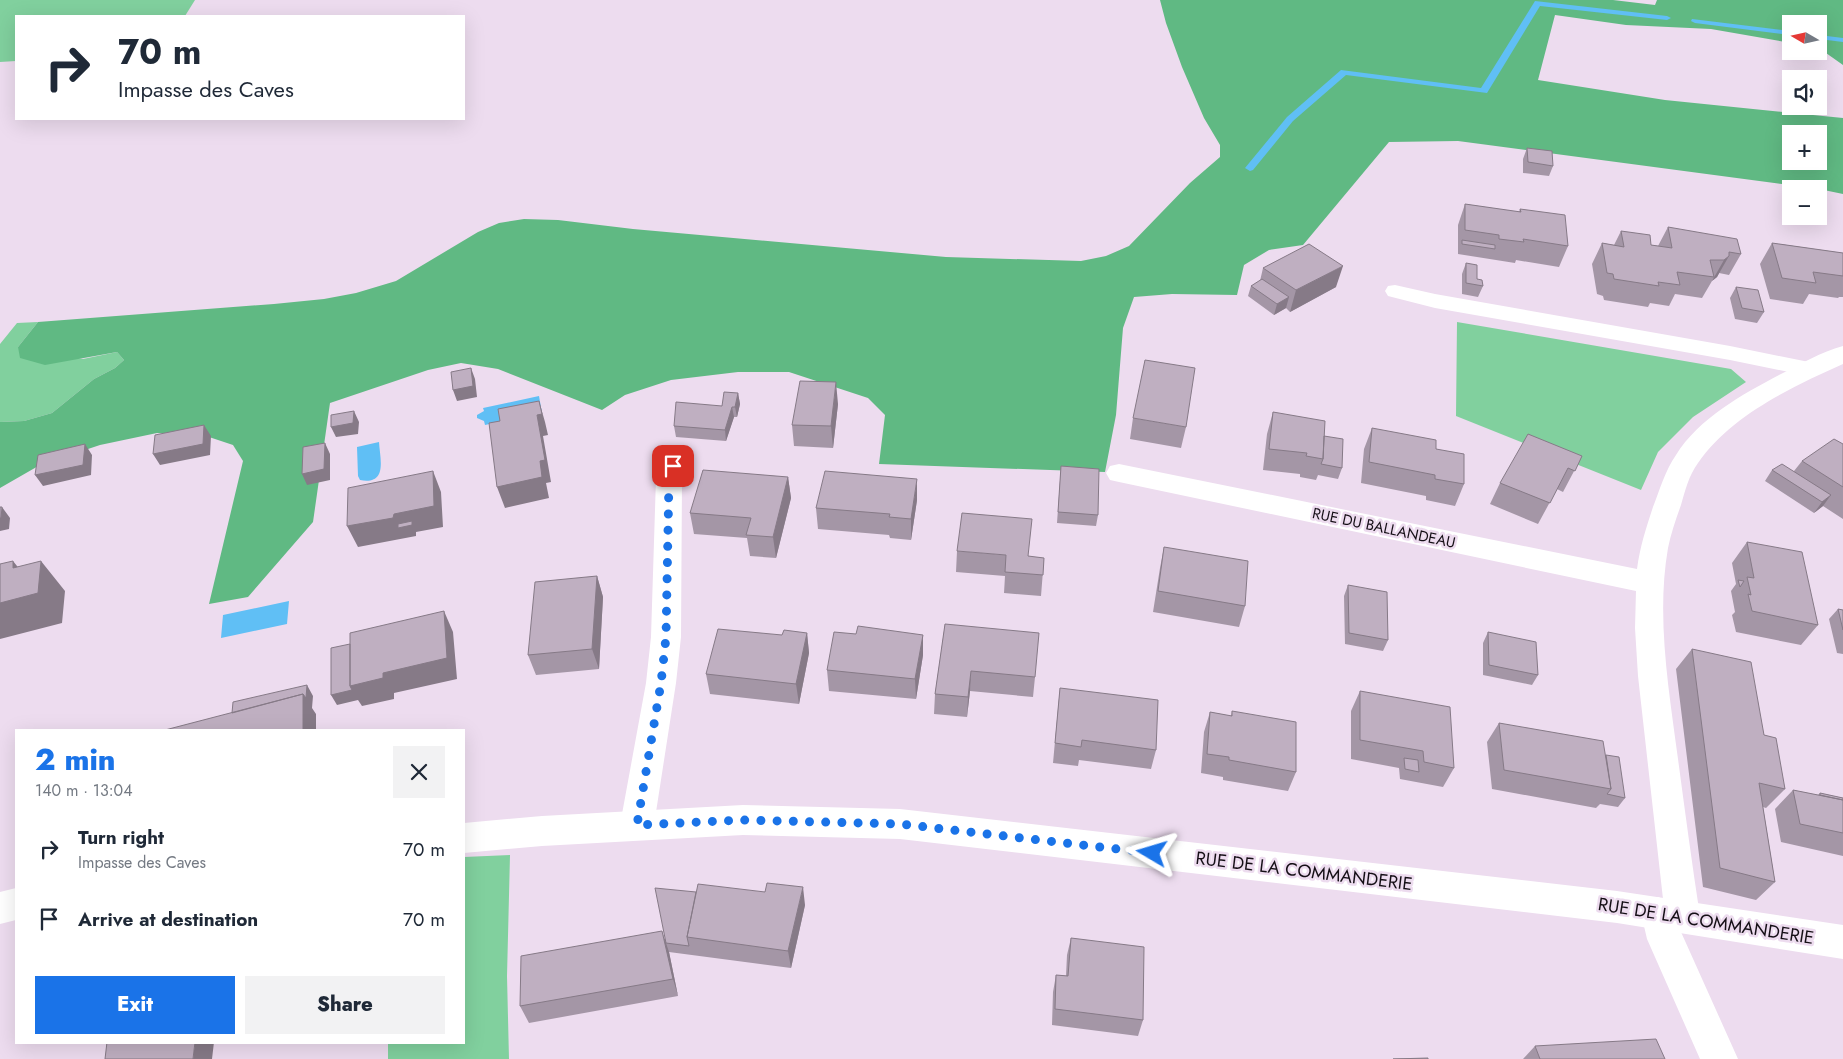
<!DOCTYPE html>
<html lang="en">
<head>
<meta charset="utf-8">
<style>
	body { margin:0; font-family:Jost,sans-serif; background:#f2f2f3; color:#1f2937; height:100vh; display:flex; flex-direction:column; font-size:19px; white-space:nowrap }
	* { box-sizing:border-box; margin:0 }
	p { font-size:16px; color:#747a83 }
	.icon { flex:none; width:28px; height:28px; fill:none; stroke:currentColor; stroke-width:2; stroke-linecap:round; stroke-linejoin:round }
	.map { position:relative; flex:1; overflow:hidden }
	.side { position:absolute; left:15px; top:729px; width:450px; height:315px; display:flex; flex-direction:column; background:#fff; border-radius:0px; box-shadow:0 5px 20px #0002 }
	.side>* { flex:none }
	.banner { position:absolute; left:15px; top:15px; width:450px; height:105px; border-radius:0px; box-shadow:0 5px 20px #0002; background:#fff; color:#1f2937; overflow:hidden }
	.needle { width:32px; rotate:279deg }
	.buttons { position:absolute; left:1782px; top:15px; display:grid; gap:10px }
	.buttons a { display:grid; place-items:center; width:45px; height:45px; border-radius:0px; background:#fff; box-shadow:0 5px 20px #0002; font-size:25px }
	.pin { position:absolute; display:grid; place-items:center; width:42px; height:42px; color:#fff; margin:-21px; border-radius:10px; box-shadow:0 2px 8px #0006 }
	.me { position:absolute; width:55px; margin:-28px; rotate:277deg; stroke-linejoin:round; filter:drop-shadow(0 0 4px #0008) }
	.turn { display:flex; align-items:center; gap:18px; height:105px; padding:0 20px; font-size:22px }
	.turn .icon { width:65px; height:65px; stroke-width:2.5 }
	.turn b { display:block; font-size:35px; line-height:42px }
	.round { display:grid; place-items:center; flex:none; width:52px; height:52px; border-radius:0px; background:#f2f2f3 }
	.head { display:flex; align-items:center; justify-content:space-between; height:85px; padding:0 20px }
	h1 { font-size:30px; font-weight:800; line-height:38px; color:#1a73e8 }
	.action { display:flex; gap:10px; margin-top:auto; padding:10px 20px }
	.action a { flex:1; height:58px; border-radius:0px; background:#1a73e8; color:#fff; font-size:20px; font-weight:800; line-height:58px; text-align:center }
	.action a+a { background:#f2f2f3; color:#1f2937 }
	ul { padding:0; list-style:none }
	li { display:flex; align-items:center; gap:15px; height:70px; padding:0 20px }
	li div { flex:1 }
	li b { display:block; font-size:19px }
	li em { font-style:normal }
	.map>svg:first-child { display:block }
	.green { fill:#81d09e }
	.forest { fill:#60b983; fill-rule:evenodd }
	.water { fill:#60bff5 }
	.lines { fill:none; stroke-linecap:round; stroke-linejoin:round }
	.stream { fill:#60bff5; fill-rule:evenodd }
	.lane { fill:#fff; fill-rule:evenodd }
	.street { fill:#fff; fill-rule:evenodd }
	.secondary { fill:#fff; fill-rule:evenodd }
	.wall { fill:#a496a6 }
	.shaded-wall { fill:#867a87 }
	.building { fill:#bfafc1; stroke:#867a87 }
	.route { stroke:#1a73e8; stroke-width:9; stroke-dasharray:0 16.2 }
	.labels { text-anchor:middle; dominant-baseline:central; stroke-width:5; stroke-linejoin:round; paint-order:stroke }
	.street-label { font-size:15px; fill:#150f16; stroke:#eddcef }
	.near-street-label { font-size:18px; fill:#150f16; stroke:#eddcef }
</style>
</head>
<body>
<div class="map">
<svg width="1843" height="1059" viewBox="0 0 1843 1059">
	<rect width="100%" height="100%" fill="#eddcef"/>
	<path class="green" d="M0,0H195L185,16H16V61L0,62Z
		M38,322L18,347L83,359L117,352L124,360L115,368L94,379L52,413L24,421L0,422V344L17,323Z
		M1457,322L1731,369L1746,382L1693,417L1658,452L1641,490L1456,416Z
		M510,855L507,976L509,1059H388V1043L464,1042V857Z"/>
	<path class="forest" d="M1160,0H1613L1655,5L1657,0H1843V65L1826,53L1819,51V24H1791V43L1711,29L1626,25L1555,15L1538,80L1665,100L1843,118V194L1819,189L1458,141L1389,142L1303,245L1269,250L1244,265L1237,295L1172,294L1134,297L1123,328L1116,415L1105,472L879,464L885,415L868,398L789,372H738L671,380L625,395L602,410L498,369L461,363L428,370L330,403L313,522L248,597L209,604L243,461L233,445L203,435L157,433L100,445L40,465L0,488V422L24,421L52,413L94,379L115,368L124,360L117,352L45,365L20,358L18,347L38,322L274,304L324,299L356,293L396,281L478,232L499,223L524,219L558,220L633,229L946,257L1081,261L1106,256L1129,246L1190,183L1220,157V145L1204,118L1182,67L1166,23ZM1791,134H1819V161H1791Z"/>
	<path class="water" d="M539,396L542,413L485,425L484,421L477,418V415L484,411L483,408Z
		M379,442C380,459 388,485 360,480L358,476L357,447Z
		M289,601L287,624L221,638L223,615Z"/>
	<g class="lines">
		<path class="stream" d="M1535,1L1667,16L1671,18L1667,20L1540,6L1487,93L1346,75L1293,121L1253,170L1250,171L1245,168L1287,117L1341,70L1481,88Z
			M1692,19L1791,31V35L1695,23L1691,21Z
			M1819,35L1843,38V42L1819,39Z"/>
		<path class="lane" d="M1395,285L1435,294L1730,346L1809,362L1817,364L1820,369L1817,374L1809,376L1730,360L1435,308L1388,296L1385,291L1388,286Z"/>
		<path class="street" d="M1843,346V364C1792,387 1731,415 1698,463C1689,475 1685,491 1681,505C1676,519 1671,533 1668,548C1656,617 1669,690 1678,759C1685,811 1692,864 1700,916L1695,928L1683,932H1681L1738,1059H1700L1647,939L1641,913L1646,901L1658,897L1663,899L1638,676L1635,628L1636,591L1119,482L1110,480L1106,473L1110,466L1119,464L1637,569C1640,547 1646,528 1653,507C1660,489 1665,471 1676,455C1699,418 1743,394 1781,374C1801,364 1821,352 1843,346Z
			M677,446L686,449L690,455L682,478L681,637L676,683L654,825L649,836L637,840L625,836L620,825L646,683L651,637L656,478L668,449Z"/>
		<path class="secondary" d="M743,805L900,809L1617,891L1843,925V959L1617,923L900,839L743,835L542,846L464,853V823L542,816Z
			M16,888V920L0,924V892Z"/>
	</g>
	<path class="wall" d="M1527,148L1553,166L1549,176L1523,173V159Z
		M1465,204L1519,212L1520,209L1568,246L1559,267L1516,260L1515,263L1458,254V225Z
		M1668,227L1741,254L1729,275L1719,273L1717,277L1712,281L1702,298L1675,294L1669,306L1650,303L1648,307L1604,300L1603,296L1597,294L1592,264L1602,243L1614,245L1621,231L1651,245L1658,246Z
		M1772,243L1843,253V297H1839L1838,298L1809,294L1803,304L1770,299L1760,264Z
		M1466,263L1477,279L1483,286L1478,297L1462,294V274Z
		M1263,268L1336,287L1290,312L1286,308L1274,315L1248,296L1251,286L1260,281Z
		M1736,287L1764,312L1757,323L1735,319L1730,298Z
		M738,393L740,404L737,417H734L726,441L676,437L674,426L722,406Z
		M838,404L833,448L794,446L792,425Z
		M1273,412L1324,436L1342,468L1338,479L1318,475L1316,480L1300,477V474L1263,470L1267,434Z
		M1133,418L1186,427L1181,448L1130,439Z
		M1372,428L1436,449L1464,484L1455,506L1426,500V496L1361,483L1364,449Z
		M1843,444V519L1823,506L1814,513L1765,481L1772,470L1794,471L1802,461Z
		M1582,456L1563,492L1557,489L1538,524L1490,504L1500,483Z
		M1061,466L1098,515L1096,526L1057,523Z
		M788,477L791,498L776,558L750,556L747,538L694,534L690,513Z
		M917,500L911,540L890,538L889,535L818,529L816,508Z
		M1747,542L1818,625L1801,645L1736,632L1732,615L1735,612L1731,591L1736,584L1732,563Z
		M1164,547L1245,606L1239,627L1153,612L1160,568Z
		M957,551L1044,558L1041,596L1004,593L1005,576L956,572Z
		M597,576L603,597L599,669L536,675L528,655Z
		M1348,585L1388,640L1383,651L1345,644L1344,596Z
		M1838,609L1843,610V654L1837,653L1829,619Z
		M945,624L1035,677L1033,697L970,691L967,717L934,714L935,694Z
		M1488,632L1538,675L1532,685L1483,675V643Z
		M807,633L809,653L799,704L710,694L706,674L782,635Z
		M856,634L923,635V655L916,699L829,691L827,670Z
		M1692,649L1764,735L1785,789L1766,808L1763,807L1775,882L1756,900L1703,887L1676,669Z
		M1060,688L1156,750L1151,769L1079,760L1078,766L1053,763L1058,708Z
		M1360,691L1454,768L1443,787L1400,779L1399,768L1351,759V711Z
		M1232,711L1296,772L1288,791L1223,780V777L1201,773L1204,732L1210,712L1231,716Z
		M1499,723L1606,755L1625,798L1618,807L1600,804L1596,808L1492,789L1487,742Z
		M1793,790L1818,795L1820,793L1843,798V856L1781,842L1775,809Z
		M805,905L791,968L669,952L678,996L529,1023L520,1006L665,939Z
		M1071,938L1143,1020L1138,1036L1052,1025L1053,992L1056,975L1066,976L1067,955Z
		M1535,1046L1665,1059H1523Z"/>
	<path class="shaded-wall" d="M1729,256L1717,277L1712,281L1724,260Z
		M1343,266L1336,287L1290,312L1296,290Z
		M1289,297L1286,308L1274,315L1277,304Z
		M471,368L475,379L477,397L457,401L453,390Z
		M836,382L838,404L833,448L831,426Z
		M738,393L740,404L737,417L735,407Z
		M539,401L545,422L548,435L543,436L551,482L546,483L549,498L505,508L497,487L540,461L537,415Z
		M732,407L734,417L726,441L725,430Z
		M354,411L359,422L358,434L336,437L331,427Z
		M204,425L211,436L210,455L160,465L153,454Z
		M325,443L330,454V480L307,485L302,474Z
		M85,444L92,455L91,475L43,486L35,475Z
		M433,471L441,492L443,527L416,532V536L358,547L347,526L394,514Z
		M788,477L791,498L776,558L773,537Z
		M917,479V500L911,540V519Z
		M1831,495L1823,506L1814,513L1822,502Z
		M2,507L10,518L9,529L0,531V518Z
		M13,561L37,591L41,561L65,591L62,623L0,639V603L13,568Z
		M597,576L603,597L599,669L592,649Z
		M444,611L453,632L457,679L394,693V699L362,706L358,700L337,705L331,695L350,686Z
		M807,633L809,653L799,704L796,684Z
		M923,635V655L916,699L915,679Z
		M971,671L970,691L967,717L968,697Z
		M307,685L313,696L312,708L316,714V730H303V694Z
		M803,887L805,905L791,968L788,951Z
		M662,931L669,952L678,996L673,979Z
		M195,1042H214L212,1059H193Z"/>
	<path class="building" d="M1527,148L1552,151L1553,166L1528,162Z
		M1465,204L1521,212L1520,209L1565,215L1568,246L1523,239L1524,242L1499,239V235L1465,230Z
		M1668,227L1737,239L1741,254L1729,252V256L1724,260H1710L1714,277L1677,272L1680,285L1658,282L1659,286L1614,279L1613,274L1607,273L1602,243L1624,247L1621,231L1650,235L1651,245L1672,248Z
		M1462,240L1495,245V249L1462,244Z
		M1772,243L1843,253V276L1813,272L1816,283L1782,278Z
		M1309,244L1343,266L1296,290L1263,268Z
		M1466,263L1477,265V279L1482,280L1483,286L1466,283Z
		M1262,279L1289,297L1277,304L1251,286Z
		M1736,287L1758,290L1764,312L1742,308Z
		M1145,360L1195,368L1186,427L1133,418Z
		M471,368L473,386L453,390L451,372Z
		M800,381L836,382L831,426L792,425Z
		M724,392L738,393L735,407H732L725,430L674,426L676,402L722,406Z
		M539,401L542,414L537,415L545,460L540,461L542,477L497,487L489,423L500,421L498,409Z
		M354,411L353,423L331,427V415Z
		M1273,412L1325,421L1323,459L1306,456L1307,453L1269,449Z
		M204,425L203,444L153,454L155,435Z
		M1372,428L1436,440V449L1464,454V484L1435,479V475L1369,462Z
		M1528,434L1582,456L1575,471L1568,468L1550,503L1500,483Z
		M1324,436L1343,439L1342,468L1321,464L1323,459Z
		M1834,439L1843,444V487L1802,461Z
		M325,443L324,469L302,474L303,447Z
		M85,444L83,465L35,475L38,455Z
		M1782,464L1831,495L1822,502L1772,470Z
		M1061,466L1099,469L1098,515L1058,512Z
		M703,470L788,477L773,537L746,535L751,518L690,513Z
		M433,471L434,506L394,514L393,518L347,526L348,488Z
		M825,471L917,479L911,519L889,517L890,514L816,508Z
		M0,507H2L1,518H0Z
		M962,513L1032,519L1028,556L1044,558L1043,575L1005,572L1006,555L957,551Z
		M412,521V525L398,528V524Z
		M1747,542L1802,552L1818,625L1752,611L1748,594L1751,595L1747,577L1754,578Z
		M1164,547L1248,561L1245,606L1158,591Z
		M13,561V568L41,561L38,593L0,603V564Z
		M597,576L592,649L528,655L535,582Z
		M1738,580L1744,581L1740,587Z
		M1348,585L1387,592L1388,640L1349,633Z
		M1838,609L1843,610V630Z
		M444,611L447,658L383,673V678L350,686V633Z
		M945,624L1039,633L1035,677L971,671L968,697L935,694Z
		M858,626L923,635L915,679L827,670L834,632L856,634Z
		M718,629L782,635L784,630L807,633L796,684L706,674Z
		M1488,632L1536,642L1538,675L1489,665Z
		M350,644V686L352,690L331,695V648Z
		M1692,649L1751,662L1764,735L1776,738L1785,789L1759,783L1775,882L1720,868Z
		M307,685L306,698L303,694L232,713L233,702Z
		M1060,688L1158,700L1156,750L1082,740L1081,747L1055,743Z
		M1360,691L1450,707L1454,768L1424,762L1423,751L1360,740Z
		M303,694V730H165Z
		M1232,711L1296,722V772L1229,760V757L1207,754L1210,712L1232,716Z
		M1499,723L1603,741L1611,789L1504,770Z
		M1606,755L1619,757L1625,798L1607,794L1611,789Z
		M1404,758L1418,760L1419,772L1405,769Z
		M1793,790L1843,800V833L1800,824Z
		M1820,793L1843,798V800L1820,795Z
		M767,883L803,887L788,951L687,937L698,884L765,892Z
		M655,888L696,892L687,937L689,946L666,943Z
		M662,931L673,979L520,1006L521,956Z
		M1071,938L1144,947L1143,1020L1055,1009L1056,975L1068,976Z
		M1656,1039L1665,1059H1540L1535,1046Z
		M107,1042H195L193,1059H105Z
		M1428,1058V1059H1393Z"/>
	<g class="lines">
		<path class="route" d="M673,466L669,478L666,637L661,683L637,825L742,820L900,824L1152,853"/>
	</g>
	<g class="labels">
		<g class="street-label">
			<text transform="translate(1384 528) rotate(12)">RUE DU BALLANDEAU</text>
		</g>
		<g class="near-street-label">
			<text transform="translate(1304 871) rotate(7)">RUE DE LA COMMANDERIE</text>
			<text transform="translate(1706 921) rotate(9)">RUE DE LA COMMANDERIE</text>
		</g>
	</g>
</svg>
<div class="buttons">
<a><svg class="needle" viewBox="-14 -14 28 28"><path d="M0-13l5 13h-10z" fill="#e53935"/><path d="M0 13l5-13h-10z" fill="#747a83"/></svg></a>
<a><svg class="icon" aria-label="sound" viewBox="0 0 24 24"><path d="M4 9h4l5-4v14l-5-4H4zM17 9q2 3 0 6"/></svg></a>
<a>+</a>
<a>−</a>
</div>
<div class="pin" style="left:673px;top:466px;background:#d93025"><svg class="icon" aria-label="arrive" viewBox="0 0 24 24"><path d="M6 21V4h12l-3 4 3 4H6"/></svg></div>
<svg class="me" style="left:1152px;top:853px" viewBox="-20 -20 40 40"><path d="M0-17L14 15 0 8-14 15z" fill="#1a73e8" stroke="#fff" stroke-width="4"/></svg>
<div class="banner">
<div class="turn"><svg class="icon" aria-label="right" viewBox="0 0 24 24"><path d="M7 20v-9h11M14 6l5 5-5 5"/></svg><div><b>70 m</b>Impasse des Caves</div></div>
</div>
<section class="side">
<div class="head"><div><h1>2 min</h1><p>140 m · 13:04</p></div><a class="round"><svg class="icon" aria-label="close" viewBox="0 0 24 24"><path d="M6 6l12 12M18 6L6 18"/></svg></a></div>
<ul>
<li><svg class="icon" aria-label="right" viewBox="0 0 24 24"><path d="M7 20v-9h11M14 6l5 5-5 5"/></svg><div><b>Turn right</b><p>Impasse des Caves</p></div><em>70 m</em></li>
<li><svg class="icon" aria-label="arrive" viewBox="0 0 24 24"><path d="M6 21V4h12l-3 4 3 4H6"/></svg><div><b>Arrive at destination</b></div><em>70 m</em></li>
</ul>
<div class="action"><a>Exit</a><a>Share</a></div>
</section>
</div>
</body>
</html>
